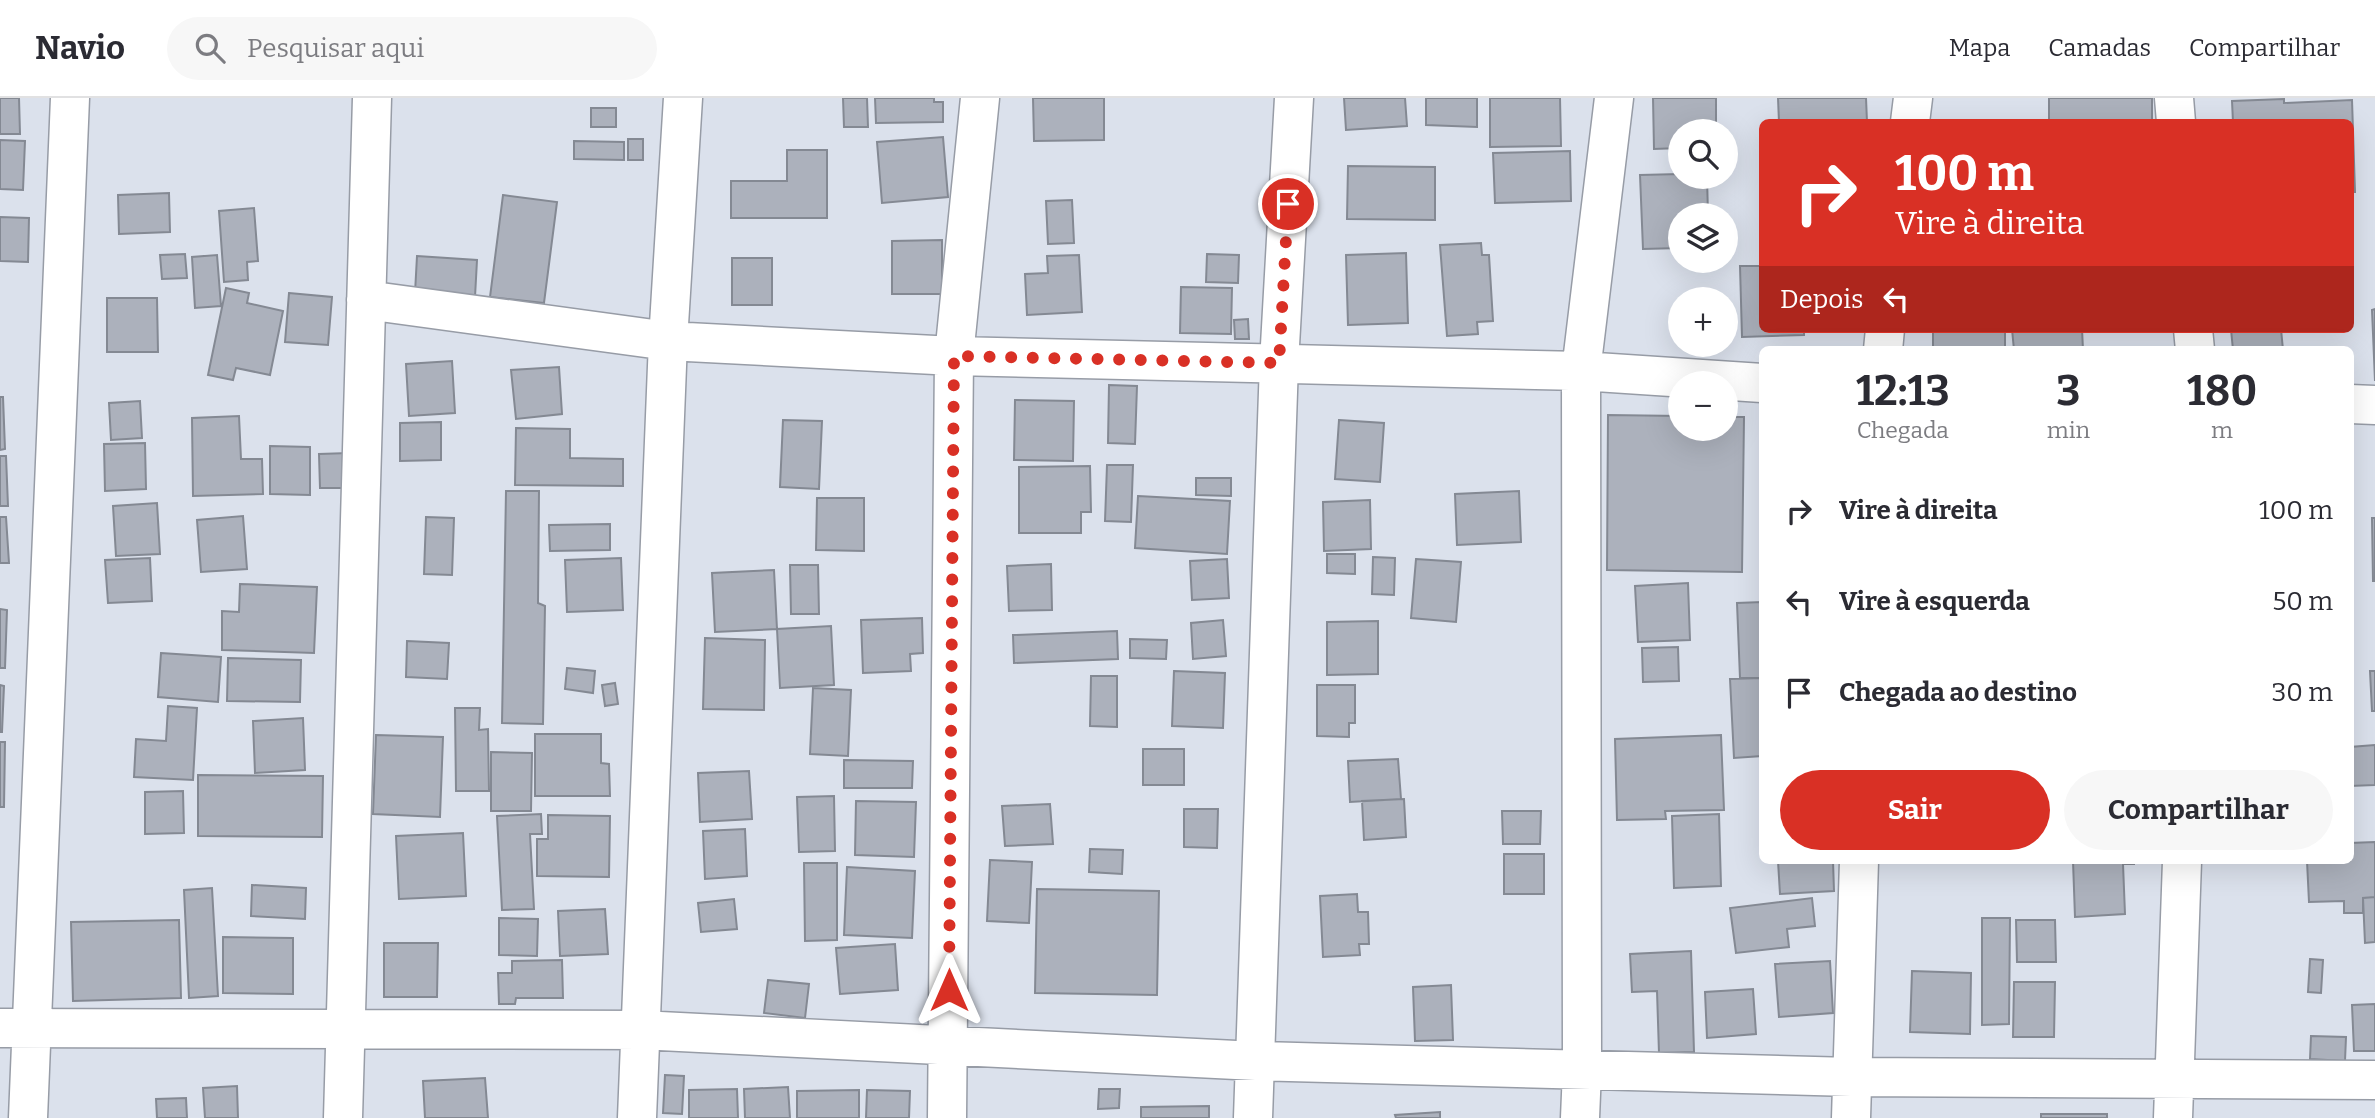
<!DOCTYPE html>
<html lang="pt">
<head>
<meta charset="utf-8">
<style>
	body { margin:0; font-family:Bitter,serif; background:#f7f7f7; color:#2b2b33; height:100vh; display:flex; flex-direction:column; font-size:26px; white-space:nowrap }
	* { box-sizing:border-box; margin:0 }
	p { font-size:23px; color:#7c7c81 }
	.icon { flex:none; width:38px; height:38px; fill:none; stroke:currentColor; stroke-width:2; stroke-linecap:round; stroke-linejoin:round }
	.map { position:relative; flex:1; overflow:hidden }
	.panel { position:absolute; left:1759px; top:248px; width:595px; height:518px; display:flex; flex-direction:column; background:#fff; border-radius:10px; box-shadow:0 7px 28px #0002 }
	.panel>* { flex:none }
	.banner { position:absolute; left:1759px; top:21px; width:595px; height:214px; border-radius:10px; box-shadow:0 7px 28px #0002; background:#d93025; color:#fff; overflow:hidden }
	.tools { position:absolute; left:1668px; top:21px; display:grid; gap:14px }
	.tools a { display:grid; place-items:center; width:70px; height:70px; border-radius:50%; background:#fff; box-shadow:0 7px 28px #0002; font-size:35px }
	.pin { position:absolute; display:grid; place-items:center; width:60px; height:60px; color:#fff; margin:-30px; border:4px solid #fff; border-radius:50%; box-shadow:0 2px 7px #0007 }
	.me { position:absolute; width:77px; margin:-38px; rotate:0deg; stroke-linejoin:round; filter:drop-shadow(0 0 5px #0008) }
	.turn { display:flex; align-items:center; gap:24px; height:147px; padding:0 21px; font-size:32px }
	.turn .icon { width:91px; height:91px; stroke-width:2.5 }
	.turn b { display:block; font-size:49px; line-height:60px }
	.then { display:flex; align-items:center; height:66px; padding:0 21px; background:#0003; gap:14px; font-size:26px }
	.eta { display:flex; justify-content:space-evenly; align-items:center; height:119px; text-align:center }
	.eta b { font-size:42px; font-weight:700; line-height:49px }
	.action { display:flex; gap:14px; margin-top:auto; padding:14px 21px }
	.action a { flex:1; height:80px; border-radius:42px; background:#d93025; color:#fff; font-size:28px; font-weight:700; line-height:80px; text-align:center }
	.action a+a { background:#f7f7f7; color:#2b2b33 }
	ul { padding:0; list-style:none }
	li { display:flex; align-items:center; gap:21px; height:91px; padding:0 21px }
	li div { flex:1 }
	li b { display:block; font-size:26px }
	li em { font-style:normal }
	header { display:flex; align-items:center; gap:42px; box-sizing:border-box; height:98px; padding:0 35px; background:#fff; border-bottom:2px solid #e1e1e2 }
	header strong { font-size:33px }
	nav { display:flex; gap:38px; margin-inline-start:auto; font-size:24px }
	.search { width:490px; height:63px; background:#f7f7f7; display:flex; align-items:center; gap:18px; box-sizing:border-box; padding:0 24px; border-radius:38px; color:#7c7c81; font-size:26px }
	.map>svg:first-child { display:block }
	.building { fill:#acb1bc; stroke:#848993; stroke-width:2 }
	.lines { fill:none; stroke-linecap:round; stroke-linejoin:round }
	.minor-casing { stroke:#979ca6; stroke-width:41 }
	.minor { stroke:#fff; stroke-width:38 }
	.route { stroke:#d93025; stroke-width:12; stroke-dasharray:0 21.6 }
</style>
</head>
<body>
<header>
<strong>Navio</strong>
<div class="search"><svg class="icon" aria-label="search" viewBox="0 0 24 24"><circle cx="10" cy="10" r="6"/><path d="M15 15l6 6"/></svg>Pesquisar aqui</div>
<nav><a>Mapa</a><a>Camadas</a><a>Compartilhar</a></nav>
</header>
<div class="map">
<svg width="2375" height="1020" viewBox="0 0 2375 1020">
	<rect width="100%" height="100%" fill="#dbe1ec"/>
	<path class="building" d="M0,0H19L20,36H0Z
		M843,0H867L868,29H844Z
		M875,0H934V4H943V24L876,25Z
		M1033,0H1104V42L1034,43Z
		M1344,0H1405L1407,28L1346,32Z
		M1426,0H1477V29L1426,27Z
		M1490,0H1560L1561,48L1490,49Z
		M1653,0H1716V33H1680V50L1654,51Z
		M1778,0H1866L1867,24H1779Z
		M2049,0H2152V24H2049Z
		M2284,1V5L2352,2L2355,94H2350V24H2233L2232,3Z
		M591,10H616V29H591Z
		M943,39L948,99L882,105L877,44Z
		M628,41H643V62H628Z
		M0,42L25,43L23,92L0,91Z
		M574,43L624,44V62L574,61Z
		M787,52H827V120H731V83H787Z
		M1570,53L1571,103L1495,105L1493,55Z
		M1348,68L1435,69V122L1347,121Z
		M1680,76V79H1707L1708,117H1680V150L1643,151L1640,77Z
		M169,95L170,134L119,136L118,97Z
		M503,97L557,104L544,205L490,199Z
		M1072,102L1074,145L1048,146L1046,103Z
		M254,110L258,163L247,164L248,182L224,184L219,113Z
		M0,119L29,120L28,164L0,163Z
		M942,142V196H892V143Z
		M1481,145L1482,157H1489L1493,223L1477,224L1478,236L1447,238L1440,147Z
		M1406,155L1408,225L1348,227L1346,157Z
		M185,156L187,180L162,181L160,157Z
		M1207,156L1239,157L1238,185L1206,184Z
		M217,157L221,208L195,210L192,159Z
		M1079,157L1082,214L1027,217L1025,176L1048,175L1047,158Z
		M417,158L477,162L475,199L415,195Z
		M732,160H772V207H732Z
		M1740,168H1762V231H1804V237L1742,239Z
		M1181,189L1232,190L1231,236L1180,235Z
		M226,190L249,195L247,205L283,213L270,277L236,270L233,282L208,277Z
		M289,195L332,199L328,247L285,244Z
		M107,200H157L158,254H107Z
		M2375,211V283L2372,212Z
		M1248,221L1249,241H1235L1234,222Z
		M1933,231H2005V252H1933Z
		M2012,231H2082L2083,252H2014Z
		M2231,231H2281L2283,252H2233Z
		M452,263L455,315L409,318L406,266Z
		M559,269L562,316L516,321L511,272Z
		M1109,287L1137,288L1135,346L1108,345Z
		M0,299H3L5,351L0,352Z
		M1015,302L1074,303L1073,363L1014,362Z
		M140,303L142,340L111,342L109,305Z
		M1608,317L1680,318V331H1726V319H1744L1742,474L1607,472Z
		M239,318L241,361H262L263,396L193,398L192,320Z
		M783,322L822,323L819,391L780,389Z
		M1339,322L1384,325L1380,384L1335,381Z
		M441,324V362L400,363V325Z
		M516,330L570,331V360L623,361V388L515,387Z
		M145,345L146,391L105,393L104,346Z
		M270,348L310,349V397L270,396Z
		M349,355L350,390H320L319,356Z
		M0,358H6L8,408H0Z
		M1107,367H1133L1131,424L1105,423Z
		M1090,368L1091,414H1081V435H1019V369Z
		M1196,380H1231V398L1196,397Z
		M506,393H539L538,505L545,508L543,626L502,625Z
		M1519,393L1521,444L1457,447L1455,396Z
		M1138,398L1230,403L1227,456L1135,450Z
		M817,400H864V453L816,452Z
		M1370,402L1371,451L1324,453L1323,404Z
		M157,405L160,456L116,458L113,408Z
		M243,418L247,471L201,474L197,422Z
		M0,419H6L9,465H0Z
		M426,419L454,420L452,477L424,476Z
		M2372,420H2375V483H2373Z
		M610,426V452L550,453L549,427Z
		M1327,456H1355V476L1327,475Z
		M1373,459L1395,460L1394,497L1372,496Z
		M150,460L152,503L108,505L105,462Z
		M621,460L623,512L567,514L565,462Z
		M1227,461L1229,500L1192,502L1190,463Z
		M1416,461L1461,464L1456,524L1411,520Z
		M1051,466L1052,512L1009,513L1007,468Z
		M790,467H818L819,516H791Z
		M774,472L777,531L715,534L712,475Z
		M1688,485L1690,542L1638,544L1635,488Z
		M240,486L317,489L314,555L222,552V513L239,514Z
		M1762,504V580H1740L1737,505Z
		M0,511L7,512L5,570H0Z
		M922,520L923,555L910,556L911,573L863,575L861,522Z
		M1223,522L1226,558L1193,561L1191,525Z
		M1378,523V576L1327,577V524Z
		M831,528L834,587L780,590L777,531Z
		M1117,533L1118,561L1014,565L1013,537Z
		M705,540L765,542L764,612L703,611Z
		M1130,541L1167,542L1166,561L1130,560Z
		M407,543L449,545L447,581L406,579Z
		M1678,549L1679,583L1643,584L1642,550Z
		M161,555L221,559L218,604L158,599Z
		M228,560L301,562L300,604L227,603Z
		M567,570L595,573L593,595L565,591Z
		M1174,573L1225,575L1223,630L1172,628Z
		M2370,573H2375V613H2372Z
		M1091,578H1117V629L1090,628Z
		M1762,580V658L1734,660L1730,581Z
		M615,585L618,606L605,608L602,587Z
		M0,587L4,588L2,634H0Z
		M1317,587H1355V625H1349V639L1317,638Z
		M813,590L851,592L848,658L810,656Z
		M168,608L197,610L193,682L134,679L136,641L166,643Z
		M455,610H480L479,632L488,631L489,693H456Z
		M303,620L305,672L255,675L253,623Z
		M535,636H601V665L609,666L610,698H535Z
		M376,637L443,639L440,719L373,716Z
		M1721,637L1724,712L1665,713L1666,721L1617,722L1615,641Z
		M0,644H5L4,709H0Z
		M2375,647V687L2350,688V649Z
		M1143,651H1184V687H1143Z
		M491,654L532,655L531,713H491Z
		M1398,661L1401,701L1350,704L1348,663Z
		M844,662L913,663L912,690H844Z
		M749,673L752,721L700,724L698,675Z
		M198,677L323,678L322,739L198,738Z
		M183,693L184,735L145,736V694Z
		M834,698L835,753L799,754L797,699Z
		M1404,701L1406,739L1364,742L1362,703Z
		M856,703L916,704L914,759L855,757Z
		M1050,706L1053,746L1005,748L1002,708Z
		M1184,711H1218L1217,750L1184,749Z
		M1502,713H1541L1540,746H1503Z
		M541,716L542,736H530L534,811L502,812L497,718Z
		M1719,716L1721,788L1674,790L1672,718Z
		M548,717L610,718L609,779L537,778V741H548Z
		M745,731L747,778L705,781L703,733Z
		M463,735L466,798L399,801L396,738Z
		M2375,744V799L2363,800V815H2344V803L2309,804L2307,763H2350V745Z
		M1090,751L1123,752L1122,776L1089,774Z
		M1504,756H1544V796H1504Z
		M990,762L1032,764L1029,825L987,823Z
		M1778,763H1833L1834,793L1780,796Z
		M2073,763H2134V766H2123L2125,816L2075,819Z
		M804,765H837V842L805,843Z
		M847,769L915,773L912,840L844,837Z
		M252,787L306,790L305,821L251,818Z
		M212,790L218,898L189,900L184,792Z
		M1037,791L1159,793L1157,897L1035,895Z
		M1357,796L1358,814H1368L1369,846H1359L1360,857L1323,859L1320,798Z
		M2375,799V844L2365,845L2363,800Z
		M1812,800L1815,828L1787,831L1789,849L1736,855L1730,810Z
		M734,801L737,831L701,834L698,805Z
		M605,811L608,856L560,858L558,813Z
		M499,820L538,821L537,858L499,857Z
		M1982,820H2010L2009,926L1982,927Z
		M179,822L181,900L73,903L71,824Z
		M2016,822H2055L2056,864H2017Z
		M223,839L293,840V896L223,895Z
		M384,845H438L437,899H384Z
		M895,846L898,892L840,896L836,850Z
		M1691,853L1694,954L1659,955L1657,893L1632,894L1630,856Z
		M2310,861L2323,862L2321,895L2308,894Z
		M562,862L563,900H516L515,906H499L498,875H512V863Z
		M1830,863L1833,915L1779,919L1775,866Z
		M1912,873L1971,875L1970,936L1910,934Z
		M768,882L809,886L805,920L764,915Z
		M2014,884H2055L2054,939H2013Z
		M1451,887L1453,942L1415,943L1413,889Z
		M1753,891L1756,936L1707,940L1705,894Z
		M2375,906V953H2354L2352,907Z
		M2311,938L2346,939L2345,963L2310,961Z
		M665,977L684,978L682,1016L663,1015Z
		M485,980L488,1020H425L423,983Z
		M237,988L238,1020H205L203,990Z
		M788,989L790,1020H745L744,991Z
		M737,991L738,1020H689V992Z
		M1099,991H1120L1119,1010L1098,1011Z
		M859,992V1020H797V993Z
		M867,992L910,993L909,1020H866Z
		M186,1000L187,1020H157L156,1001Z
		M1209,1008V1020H1141V1009Z
		M1440,1014V1020H1396L1395,1017Z
		M2041,1016H2107V1020H2041Z"/>
	<g class="lines">
		<defs>
			<path id="minor" d="M2174,0L2176,24
				M1910,24L1913,0
				M366,202L668,243L954,258L1581,273L1762,285
				M2193,231L2195,252
				M1883,252L1885,231
				M2350,306L2375,307
				M0,930L640,932L1256,963L1851,979L2375,982
				M28,1020L70,0
				M343,1020L372,0
				M637,1020L668,243L683,0
				M947,1020L954,258L980,0
				M1253,1020L1279,265L1294,0
				M1580,1020L1582,972L1581,273L1614,0
				M1851,1020L1859,763
				M2173,1020L2182,763"/>
		</defs>
		<use href="#minor" class="minor-casing"/>
		<use href="#minor" class="minor"/>
	</g>
	<g class="lines">
		<path class="route" d="M949,892L954,258L1279,265L1288,106"/>
	</g>
</svg>
<div class="tools">
<a><svg class="icon" aria-label="search" viewBox="0 0 24 24"><circle cx="10" cy="10" r="6"/><path d="M15 15l6 6"/></svg></a>
<a><svg class="icon" aria-label="layers" viewBox="0 0 24 24"><path d="M12 4l9 5-9 5-9-5zM3 14l9 5 9-5"/></svg></a>
<a>+</a>
<a>−</a>
</div>
<div class="pin" style="left:1288px;top:106px;background:#d93025"><svg class="icon" aria-label="arrive" viewBox="0 0 24 24"><path d="M6 21V4h12l-3 4 3 4H6"/></svg></div>
<svg class="me" style="left:949px;top:892px" viewBox="-20 -20 40 40"><path d="M0-17L14 15 0 8-14 15z" fill="#d93025" stroke="#fff" stroke-width="4"/></svg>
<div class="banner">
<div class="turn"><svg class="icon" aria-label="right" viewBox="0 0 24 24"><path d="M7 20v-9h11M14 6l5 5-5 5"/></svg><div><b>100 m</b>Vire à direita</div></div>
<div class="then">Depois<svg class="icon" aria-label="left" viewBox="0 0 24 24"><path d="M17 20v-9H6M10 6l-5 5 5 5"/></svg></div>
</div>
<section class="panel">
<div class="eta">
<div><b>12:13</b><p>Chegada</p></div>
<div><b>3</b><p>min</p></div>
<div><b>180</b><p>m</p></div>
</div>
<ul>
<li><svg class="icon" aria-label="right" viewBox="0 0 24 24"><path d="M7 20v-9h11M14 6l5 5-5 5"/></svg><div><b>Vire à direita</b></div><em>100 m</em></li>
<li><svg class="icon" aria-label="left" viewBox="0 0 24 24"><path d="M17 20v-9H6M10 6l-5 5 5 5"/></svg><div><b>Vire à esquerda</b></div><em>50 m</em></li>
<li><svg class="icon" aria-label="arrive" viewBox="0 0 24 24"><path d="M6 21V4h12l-3 4 3 4H6"/></svg><div><b>Chegada ao destino</b></div><em>30 m</em></li>
</ul>
<div class="action"><a>Sair</a><a>Compartilhar</a></div>
</section>
</div>
</body>
</html>
